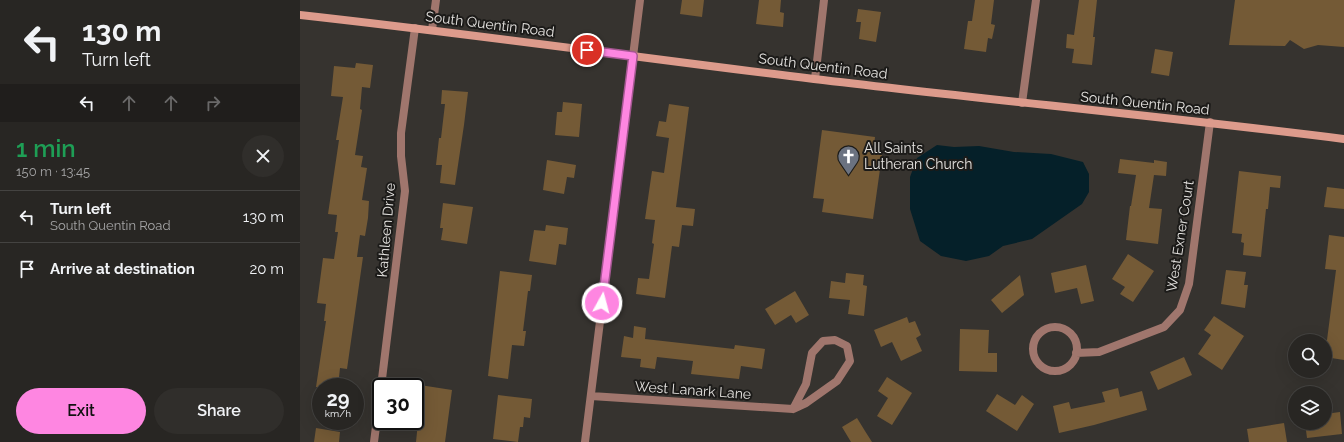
<!DOCTYPE html>
<html lang="en">
<head>
<meta charset="utf-8">
<style>
	body { margin:0; font-family:Raleway,sans-serif; background:#302e2b; color:#f1f3f6; height:100vh; display:flex; flex-direction:column; font-size:15px; white-space:nowrap }
	* { box-sizing:border-box; margin:0 }
	p { font-size:13px; color:#a5a5a6 }
	.icon { flex:none; width:22px; height:22px; fill:none; stroke:currentColor; stroke-width:2; stroke-linecap:round; stroke-linejoin:round }
	.map { position:relative; flex:1; overflow:hidden }
	.details { display:flex; flex-direction:column; background:#282623; width:300px }
	.details>* { flex:none }
	.top-card { background:#282623; color:#f1f3f6; overflow:hidden }
	.tools { position:absolute; left:988px; top:334px; display:grid; gap:8px }
	.tools a { display:grid; place-items:center; width:44px; height:44px; border-radius:50%; background:#282623; box-shadow:0 4px 16px #0002,0 0 0 1px #444341; font-size:20px }
	.speed { position:absolute; left:12px; top:378px; display:flex; gap:8px; font-size:20px; font-weight:700; text-align:center }
	.speed>* { display:grid; place-content:center; width:52px; height:52px; border-radius:50%; background:#282623; box-shadow:0 4px 16px #0002,0 0 0 1px #444341; line-height:1 }
	.speed small { font-size:10px; font-weight:400 }
	.speed .limit { border:2px solid #111; border-radius:6px; background:#fff; color:#111 }
	.pin { position:absolute; display:grid; place-items:center; width:34px; height:34px; color:#fff; margin:-17px; border:2px solid #fff; border-radius:50%; box-shadow:0 1px 4px #0007 }
	.me { position:absolute; width:44px; margin:-22px; rotate:7deg; stroke-linejoin:round; filter:drop-shadow(0 0 3px #0008) }
	.turn { display:flex; align-items:center; gap:14px; height:84px; padding:0 16px; font-size:18px }
	.turn .icon { width:52px; height:52px; stroke-width:2.5 }
	.turn b { display:block; font-size:28px; line-height:34px }
	.lanes { display:flex; align-items:center; height:38px; padding:0 16px; background:#0003; justify-content:center; gap:20px; direction:ltr }
	.lanes .off { opacity:.35 }
	.round { display:grid; place-items:center; flex:none; width:42px; height:42px; border-radius:21px; background:#302e2b }
	.headline { display:flex; align-items:center; justify-content:space-between; height:68px; padding:0 16px }
	h1 { font-size:24px; font-weight:600; line-height:30px; color:#1e9e55 }
	.action { display:flex; gap:8px; margin-top:auto; padding:8px 16px }
	.action a { flex:1; height:46px; border-radius:24px; background:#fe86e1; color:#111; font-size:16px; font-weight:600; line-height:46px; text-align:center }
	.action a+a { background:#302e2b; color:#f1f3f6 }
	ul { padding:0; list-style:none }
	li { display:flex; align-items:center; gap:12px; height:52px; padding:0 16px; border-top:1px solid #444341 }
	li div { flex:1 }
	li b { display:block; font-size:15px }
	li em { font-style:normal }
	main { display:flex; flex:1; min-height:0 }
	.map>svg:first-child { display:block }
	.water { fill:#052029 }
	.building { fill:#745a36 }
	.lines { fill:none; stroke-linecap:round; stroke-linejoin:round }
	.minor { stroke:#a0766d; stroke-width:8 }
	.secondary { stroke:#dd9b8c; stroke-width:8 }
	.route-casing { stroke:#a55792; stroke-width:10 }
	.route { stroke:#fe86e1; stroke-width:7 }
	.labels { text-anchor:middle; dominant-baseline:central; stroke-width:4; stroke-linejoin:round; paint-order:stroke }
	.street-label { font-size:14px; fill:#e5e3e0; stroke:#1c1b19 }
	.poi-label { font-size:14px; fill:#e5e3e0; stroke:#1c1b19; text-anchor:start }
</style>
</head>
<body>
<main>
<section class="details">
<div class="top-card">
<div class="turn"><svg class="icon" aria-label="left" viewBox="0 0 24 24"><path d="M17 20v-9H6M10 6l-5 5 5 5"/></svg><div><b>130 m</b>Turn left</div></div>
<div class="lanes"><svg class="icon" aria-label="left" viewBox="0 0 24 24"><path d="M17 20v-9H6M10 6l-5 5 5 5"/></svg><svg class="icon off" aria-label="ahead" viewBox="0 0 24 24"><path d="M12 20V5M6 11l6-6 6 6"/></svg><svg class="icon off" aria-label="ahead" viewBox="0 0 24 24"><path d="M12 20V5M6 11l6-6 6 6"/></svg><svg class="icon off" aria-label="right" viewBox="0 0 24 24"><path d="M7 20v-9h11M14 6l5 5-5 5"/></svg></div>
</div>
<div class="headline"><div><h1>1 min</h1><p>150 m · 13:45</p></div><a class="round"><svg class="icon" aria-label="close" viewBox="0 0 24 24"><path d="M6 6l12 12M18 6L6 18"/></svg></a></div>
<ul>
<li><svg class="icon" aria-label="left" viewBox="0 0 24 24"><path d="M17 20v-9H6M10 6l-5 5 5 5"/></svg><div><b>Turn left</b><p>South Quentin Road</p></div><em>130 m</em></li>
<li><svg class="icon" aria-label="arrive" viewBox="0 0 24 24"><path d="M6 21V4h12l-3 4 3 4H6"/></svg><div><b>Arrive at destination</b></div><em>20 m</em></li>
</ul>
<div class="action"><a>Exit</a><a>Share</a></div>
</section>
<div class="map">
<svg width="1044" height="442" viewBox="0 0 1044 442">
	<rect width="100%" height="100%" fill="#36332f"/>
	<path class="water" d="M637,145L654,147L679,146L714,152L751,154L783,162L789,174V192L782,204L732,239L703,246L689,256L666,261L641,256L620,241L610,209V177L617,158Z"/>
	<path class="building" d="M382,0H404L402,17L380,14Z
		M459,0H481L480,12L484,13L483,27L456,24Z
		M675,0H694L691,24L695,25L692,39L688,38L686,52L664,49L668,21H672Z
		M779,0H797L793,37H795L792,65L772,63L774,49L766,48L767,34L774,35Z
		M935,0H1044V47L1018,45L1004,49L990,40L985,46L929,45Z
		M558,9L581,12L576,42L559,39L561,22H556Z
		M855,49L873,52L869,76L851,73Z
		M56,63L73,65L70,88L62,87L60,109L62,110L55,155L63,156L61,167L67,168L62,200L69,201L68,218L65,236L60,235L57,257H63L47,369L40,368L38,387H16L26,321H24L26,304L17,303L23,258L34,259L38,232H35L37,215L28,214L39,140H36L43,97L31,96L34,66L55,68Z
		M142,90L168,92L164,125L155,185L140,183L142,165H136L139,138H141L145,104H141Z
		M263,102L282,104L279,137L255,135L257,112H262Z
		M369,104L389,107L376,207L395,209L393,226L382,225L379,247L372,246L365,298L336,294L338,278L349,279L354,244L352,243L355,220L345,219L352,171L364,173L369,138L356,136L359,121L366,122Z
		M522,130L575,137L573,153L582,155L573,219L522,212L524,199L513,198Z
		M820,159L854,163V160L867,162L866,176L854,175L849,208L862,209L858,244L826,240L830,206H831L836,175L818,173Z
		M247,160L276,165L274,178L267,177L264,194L243,190Z
		M939,171L981,176L980,188L970,187L968,209H966L961,257L943,255L944,243L941,242L942,234L932,233Z
		M1027,187L1044,189V209L1024,207Z
		M143,203L173,207L167,244L141,240L143,228H140Z
		M246,225L268,228L266,245L259,244L256,265L229,261L234,230L245,231Z
		M1029,235L1044,237V360L1025,357V340H1027L1036,270L1025,269Z
		M828,254L854,271L833,302L820,294L825,287L812,279Z
		M786,265L794,301L781,304L777,288L755,293L751,273Z
		M926,270L946,272L944,285H948L945,308L921,304Z
		M200,271L232,275L230,291H228L223,331H226L224,346L212,345L208,379L188,376Z
		M546,273L564,275L563,285L567,286L564,316L548,314L550,300L529,298L531,281L545,283Z
		M720,275L724,295L702,313L691,300Z
		M495,291L509,315L496,323L491,315L475,325L465,309Z
		M914,316L944,336L922,370L898,354L911,335L904,330Z
		M607,317L609,323L615,321L621,335L616,338L622,351L601,361L592,342L581,347L574,330Z
		M334,326L346,328L345,339L434,349L435,345L465,349L462,369L441,366L439,379L391,374L393,361L357,357L355,369L340,367L341,359L321,357L324,336L333,338Z
		M660,329L689,330L688,353H697V372L659,371Z
		M884,357L892,375L858,390L850,372Z
		M587,377L612,393L592,425L577,416L588,398L578,391Z
		M120,385L152,390L145,442H116L119,412L117,411Z
		M818,388L820,397L842,391L847,410L794,425L759,433L753,406L769,402L771,409L805,402L802,392Z
		M697,394L715,405L722,395L734,404L717,431L686,411Z
		M198,395L232,399L230,418L224,417L223,427H220L218,442L193,439Z
		M1040,412L1042,434L1007,438L1005,423H1025V414Z
		M557,418L565,431L572,442H551L542,427Z
		M984,423L987,442H949L947,429Z
		M16,428L40,432L39,442H14Z"/>
	<g class="lines">
		<path class="minor" d="M132,30L136,0
			M515,79L524,0
			M722,103L736,0
			M733 349a22 22 0 1 1 44 0a22 22 0 1 1-44 0Z
			M776,353L799,352L864,327L880,310L889,284L910,122
			M81,387L105,191L101,156V133L115,28
			M291,396L493,409L506,403L537,381L550,361L547,346L535,340L523,341L512,353L506,384L493,409
			M74,442L81,388
			M285,442L340,0"/>
		<path class="secondary" d="M0,15C172,34 343,58 514,79C690,100 868,117 1044,139"/>
	</g>
	<g class="lines">
		<defs>
			<path id="route" d="M287,50L333,56L302,303"/>
		</defs>
		<use href="#route" class="route-casing"/>
		<use href="#route" class="route"/>
	</g>
	<defs>
		<symbol id="church-pin" viewBox="-11 -11 22 30"><path d="M0 17L-7.5 6A9.5 9.5 0 1 1 7.5 6Z" fill="#6b7280" stroke="#1c1b19"/><path d="M-1.2-6h2.4v3.5h3.3v2.4h-3.3V6h-2.4V-.1h-3.3v-2.4h3.3Z" fill="#fff"/></symbol>
	</defs>
	<g fill-rule="evenodd">
		<use href="#church-pin" x="536" y="144" width="25" height="34"/>
	</g>
	<g class="labels">
		<g class="street-label">
			<text transform="translate(190 24) rotate(7)">South Quentin Road</text>
			<text transform="translate(523 66) rotate(7)">South Quentin Road</text>
			<text transform="translate(845 103) rotate(6)">South Quentin Road</text>
			<text transform="translate(86 230) rotate(-85)">Kathleen Drive</text>
			<text transform="translate(880 236) rotate(-81)">West Exner Court</text>
			<text transform="translate(393 390) rotate(4)">West Lanark Lane</text>
		</g>
		<g class="poi-label">
			<text x="564" y="148">All Saints<tspan x="564" dy="16">Lutheran Church</tspan></text>
		</g>
	</g>
</svg>
<div class="tools">
<a><svg class="icon" aria-label="search" viewBox="0 0 24 24"><circle cx="10" cy="10" r="6"/><path d="M15 15l6 6"/></svg></a>
<a><svg class="icon" aria-label="layers" viewBox="0 0 24 24"><path d="M12 4l9 5-9 5-9-5zM3 14l9 5 9-5"/></svg></a>
</div>
<div class="speed"><div>29<small>km/h</small></div><div class="limit">30</div></div>
<div class="pin" style="left:287px;top:50px;background:#d93025"><svg class="icon" aria-label="arrive" viewBox="0 0 24 24"><path d="M6 21V4h12l-3 4 3 4H6"/></svg></div>
<svg class="me" style="left:302px;top:303px" viewBox="-20 -20 40 40"><circle r="17" fill="#fe86e1" stroke="#fff" stroke-width="3"/><path d="M0-11L8 9 0 5-8 9z" fill="#fff"/></svg>
</div>
</main>
</body>
</html>
